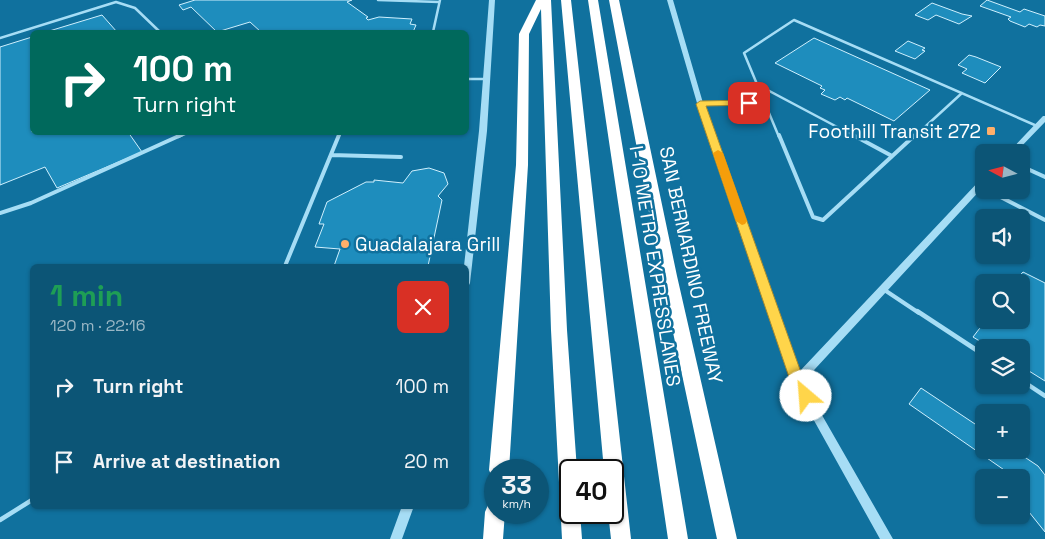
<!DOCTYPE html>
<html lang="en">
<head>
<meta charset="utf-8">
<style>
	body { margin:0; font-family:"Space Grotesk",sans-serif; background:#155b7b; color:#f1f3f6; height:100vh; display:flex; flex-direction:column; font-size:19px; white-space:nowrap }
	* { box-sizing:border-box; margin:0 }
	p { font-size:16px; color:#9ab7c5 }
	.icon { flex:none; width:28px; height:28px; fill:none; stroke:currentColor; stroke-width:2; stroke-linecap:round; stroke-linejoin:round }
	.map { position:relative; flex:1; overflow:hidden }
	.details { position:absolute; left:30px; top:264px; width:439px; height:245px; display:flex; flex-direction:column; background:#0c5576; border-radius:8px; box-shadow:0 1px 4px #0004 }
	.details>* { flex:none }
	.banner { position:absolute; left:30px; top:30px; width:439px; height:105px; border-radius:8px; box-shadow:0 1px 4px #0004; background:#00695c; color:#fff; overflow:hidden }
	.needle { width:32px; rotate:277deg }
	.fabs { position:absolute; left:975px; top:144px; display:grid; gap:10px }
	.fabs a { display:grid; place-items:center; width:55px; height:55px; border-radius:8px; background:#0c5576; box-shadow:0 1px 4px #0004; font-size:25px }
	.speed { position:absolute; left:484px; top:459px; display:flex; gap:10px; font-size:25px; font-weight:700; text-align:center }
	.speed>* { display:grid; place-content:center; width:65px; height:65px; border-radius:50%; background:#0c5576; box-shadow:0 1px 4px #0004; line-height:1 }
	.speed small { font-size:12px; font-weight:400 }
	.speed .limit { border:2px solid #111; border-radius:8px; background:#fff; color:#111 }
	.pin { position:absolute; display:grid; place-items:center; width:42px; height:42px; color:#fff; margin:-21px; border-radius:10px; box-shadow:0 2px 8px #0006 }
	.me { position:absolute; width:55px; margin:-28px; rotate:333deg; stroke-linejoin:round; filter:drop-shadow(0 0 4px #0008) }
	.turn { display:flex; align-items:center; gap:18px; height:105px; padding:0 20px; font-size:22px }
	.turn .icon { width:65px; height:65px; stroke-width:2.5 }
	.turn b { display:block; font-size:35px; line-height:42px }
	.round { display:grid; place-items:center; flex:none; width:52px; height:52px; border-radius:8px; background:#155b7b }
	.summary { display:flex; align-items:center; justify-content:space-between; height:85px; padding:0 20px }
	h1 { font-size:30px; font-weight:700; line-height:38px; color:#1e9e55 }
	ul { padding:0; list-style:none }
	li { display:flex; align-items:center; gap:15px; height:75px; padding:0 20px }
	li div { flex:1 }
	li b { display:block; font-size:19px }
	li em { font-style:normal }
	.map>svg:first-child { display:block }
	.building { fill:#1e8dbd; stroke:#cff0fe }
	.lines { fill:none; stroke-linecap:round; stroke-linejoin:round }
	.service-far2 { stroke:#a6ddf5; stroke-width:2.5 }
	.service-far1 { stroke:#a6ddf5; stroke-width:4 }
	.service { stroke:#a6ddf5; stroke-width:4.5 }
	.tertiary { fill:#a6ddf5; fill-rule:evenodd }
	.motorway { fill:#fff; fill-rule:evenodd }
	.route { fill:#ffd54a; stroke:#a68a30 }
	.slow { fill:#f59e0b }
	.poi-dot { fill:#ffaf6a; stroke:#10719e; stroke-width:2 }
	.labels { text-anchor:middle; dominant-baseline:central; stroke-width:5; stroke-linejoin:round; paint-order:stroke }
	.poi-label { font-size:19px; fill:#fff; stroke:#10719e; text-anchor:end }
	.street-label { font-size:19px; fill:#fff; stroke:#10719e }
</style>
</head>
<body>
<div class="map">
<svg width="1045" height="539" viewBox="0 0 1045 539">
	<rect width="100%" height="100%" fill="#10719e"/>
	<path class="building" d="M195,0H352L347,2L368,17L366,18L368,20L379,17L412,19L410,24L416,25L413,32H261L250,22L217,32L191,7L183,10L179,5Z
		M987,0L1020,12L1024,9L1045,16V26L1040,25L1037,27L1029,24L1025,27L1010,21L1008,19L1011,17L980,6Z
		M932,3L962,14L972,16L959,24L936,15L928,20L915,15Z
		M102,15L117,32H46Z
		M32,37V132H128L142,152L57,188L45,167L0,185V47Z
		M814,38L930,90L894,121L847,98L845,100L840,97L835,100L821,94L825,90L820,88L822,86L775,63Z
		M908,41L925,48L922,50L925,51L915,59L895,51Z
		M969,55L976,57L1001,67L985,83L962,73L967,69L958,65Z
		M429,168L444,173L448,184L438,196L442,200L428,266H334L340,249L315,247L324,224H319L327,202L366,182H374V180L403,183L412,171Z
		M1023,272L1045,283V381L1021,366V348H991L973,337L983,324L979,321L984,315V320H1021V282H1014Z
		M921,388L984,430V450H1014L1038,466L1045,475V532L1021,502V478H1001L1010,474L909,404Z"/>
	<g class="lines">
		<path class="service-far2" d="M378,0L439,2
			M433,32L440,0
			M0,38L116,2L135,8L160,32
			M466,79H486
			M758,85L856,137
			M700,103H766
			M178,137L189,132
			M338,137L340,132
			M779,137L744,53L794,20L1037,126
			M914,137L962,93"/>
		<path class="service-far1" d="M779,135L813,217L823,220L915,135
			M853,135L892,156
			M331,155L401,157
			M1021,166L1045,177
			M987,190L1045,220
			M0,213L31,203L181,135
			M285,266L339,135
			M883,289L919,313"/>
		<path class="service" d="M917,311L984,355
			M1021,380L1045,396
			M0,520L32,500"/>
		<path class="tertiary" d="M489,0H495L487,131L470,283L469,285L466,286V266H464L479,131Z
			M667,0H673L703,103L799,372L981,179L984,178V186L803,382L893,539H880L792,381L697,103Z
			M1043,116H1045V122L1016,152H1009Z
			M402,506H414L402,539H390Z"/>
		<path class="motorway" d="M536,0H551L567,330L577,470H570V512H580L582,539H562L551,330L541,9L529,34L528,165L509,470H495V478L492,477L489,470L516,165L519,34Z
			M561,0H571L631,539H611L608,512H612V470H604Z
			M588,0H598L688,539H668Z
			M609,0H619L677,276L737,539H717L661,276Z
			M495,502V512H505L503,539H483L485,512L488,505Z"/>
	</g>
	<path class="route" d="M749,100L754,103L752,105L706,106L803,378L813,396L811,401L806,402L801,401L790,380L696,104L700,101Z"/>
	<path class="slow" d="M718,150L723,153L747,221L745,224L742,225L736,221L713,153Z"/>
	<g class="poi-dot">
		<rect x="986" y="126" width="10" height="10" rx="2.5"/>
		<circle cx="345" cy="244" r="5"/>
	</g>
	<g class="labels">
		<g class="poi-label">
			<text x="981" y="131">Foothill Transit 272</text>
			<text x="355" y="244" text-anchor="start">Guadalajara Grill</text>
		</g>
		<g class="street-label">
			<text transform="translate(691 265) rotate(78)">SAN BERNARDINO FREEWAY</text>
			<text transform="translate(655 266) rotate(81)">I-10 METRO EXPRESSLANES</text>
		</g>
	</g>
</svg>
<div class="fabs">
<a><svg class="needle" viewBox="-14 -14 28 28"><path d="M0-13l5 13h-10z" fill="#e53935"/><path d="M0 13l5-13h-10z" fill="#9ab7c5"/></svg></a>
<a><svg class="icon" aria-label="sound" viewBox="0 0 24 24"><path d="M4 9h4l5-4v14l-5-4H4zM17 9q2 3 0 6"/></svg></a>
<a><svg class="icon" aria-label="search" viewBox="0 0 24 24"><circle cx="10" cy="10" r="6"/><path d="M15 15l6 6"/></svg></a>
<a><svg class="icon" aria-label="layers" viewBox="0 0 24 24"><path d="M12 4l9 5-9 5-9-5zM3 14l9 5 9-5"/></svg></a>
<a>+</a>
<a>−</a>
</div>
<div class="speed"><div>33<small>km/h</small></div><div class="limit">40</div></div>
<div class="pin" style="left:749px;top:103px;background:#d93025"><svg class="icon" aria-label="arrive" viewBox="0 0 24 24"><path d="M6 21V4h12l-3 4 3 4H6"/></svg></div>
<svg class="me" style="left:806px;top:396px" viewBox="-20 -20 40 40"><circle r="19" fill="#fff"/><path d="M0-13L10 11 0 6-10 11z" fill="#ffd54a"/></svg>
<div class="banner">
<div class="turn"><svg class="icon" aria-label="right" viewBox="0 0 24 24"><path d="M7 20v-9h11M14 6l5 5-5 5"/></svg><div><b>100 m</b>Turn right</div></div>
</div>
<section class="details">
<div class="summary"><div><h1>1 min</h1><p>120 m · 22:16</p></div><a class="round" style="background:#d93025;color:#fff"><svg class="icon" aria-label="close" viewBox="0 0 24 24"><path d="M6 6l12 12M18 6L6 18"/></svg></a></div>
<ul>
<li><svg class="icon" aria-label="right" viewBox="0 0 24 24"><path d="M7 20v-9h11M14 6l5 5-5 5"/></svg><div><b>Turn right</b></div><em>100 m</em></li>
<li><svg class="icon" aria-label="arrive" viewBox="0 0 24 24"><path d="M6 21V4h12l-3 4 3 4H6"/></svg><div><b>Arrive at destination</b></div><em>20 m</em></li>
</ul>
</section>
</div>
</body>
</html>
